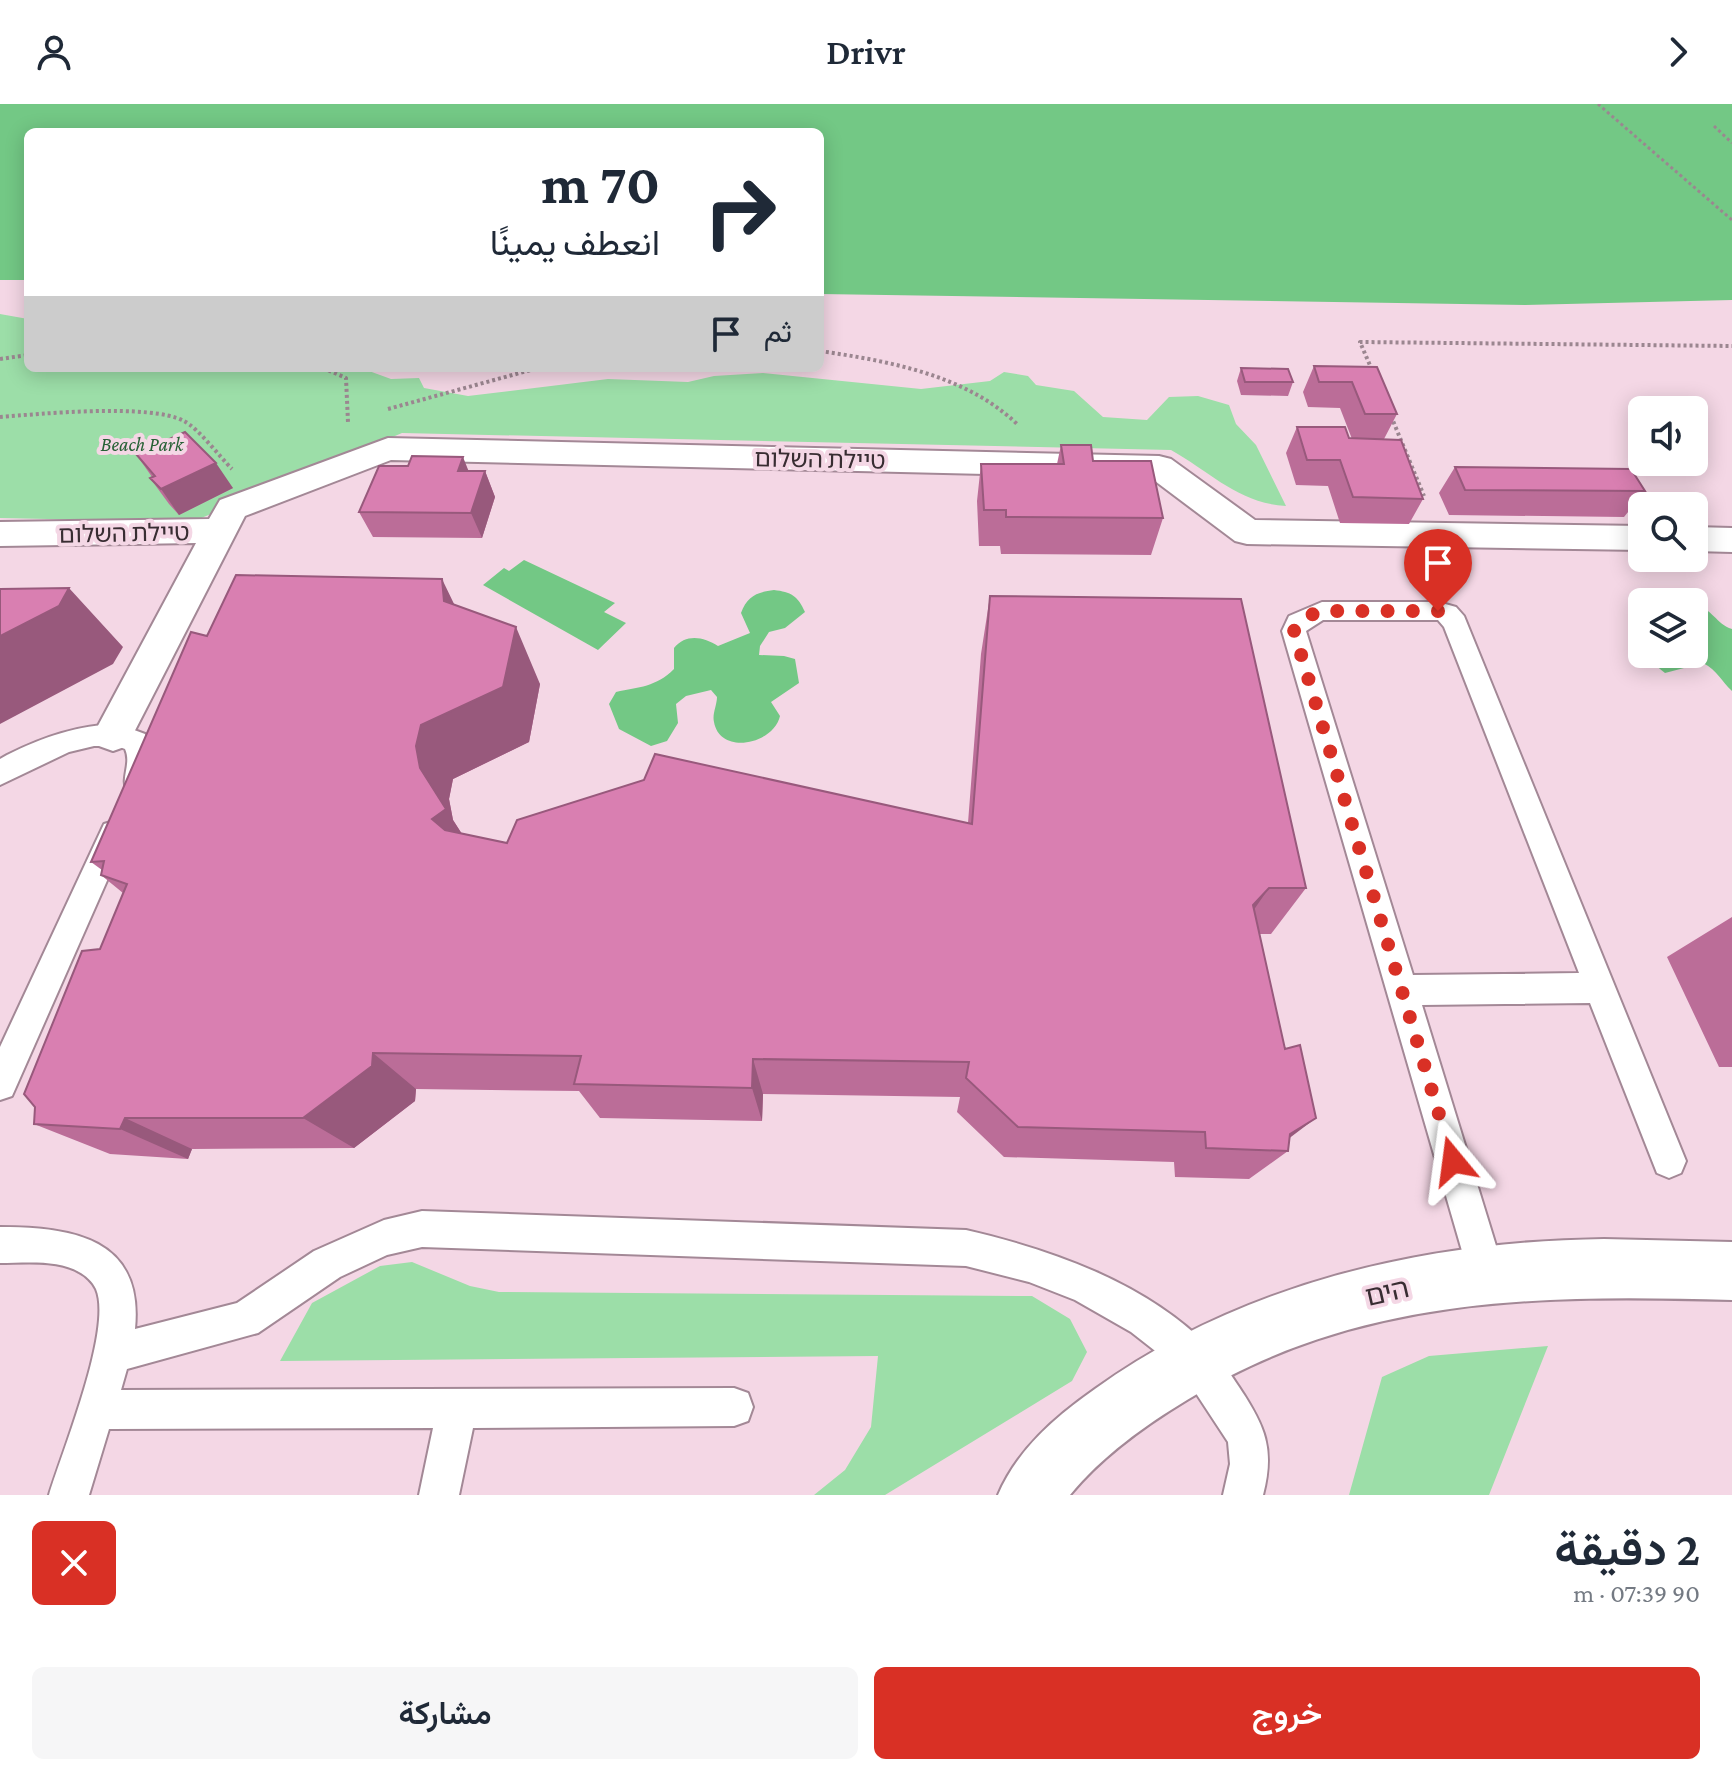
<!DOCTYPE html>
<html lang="ar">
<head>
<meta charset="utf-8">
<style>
	body { margin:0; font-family:"Crimson Pro",Vazirmatn,"Noto Sans Hebrew",serif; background:#f6f6f7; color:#1f2937; direction:rtl; height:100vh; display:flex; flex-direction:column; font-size:30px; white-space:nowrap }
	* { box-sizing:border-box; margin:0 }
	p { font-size:26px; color:#747a83 }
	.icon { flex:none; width:44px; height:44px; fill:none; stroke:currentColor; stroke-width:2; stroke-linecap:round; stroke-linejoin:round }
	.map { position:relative; height:1391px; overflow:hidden; direction:ltr }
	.drawer { display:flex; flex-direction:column; background:#fff; flex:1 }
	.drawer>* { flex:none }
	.top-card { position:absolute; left:24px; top:24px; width:800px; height:244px; border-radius:12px; box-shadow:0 4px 20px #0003; direction:rtl; background:#fff; color:#1f2937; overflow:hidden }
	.buttons { position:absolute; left:1628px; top:292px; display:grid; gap:16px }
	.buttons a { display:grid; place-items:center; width:80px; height:80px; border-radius:12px; background:#fff; box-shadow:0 4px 20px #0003; font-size:40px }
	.pin { position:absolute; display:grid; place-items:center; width:68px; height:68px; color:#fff; margin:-82px -34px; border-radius:50% 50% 50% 0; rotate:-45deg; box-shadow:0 0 8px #0007 }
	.pin .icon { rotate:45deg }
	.me { position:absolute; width:88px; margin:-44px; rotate:344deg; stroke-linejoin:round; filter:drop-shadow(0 0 6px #0008) }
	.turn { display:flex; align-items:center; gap:28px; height:168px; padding:0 32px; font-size:36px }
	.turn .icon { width:104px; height:104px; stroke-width:2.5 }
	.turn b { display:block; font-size:56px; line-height:68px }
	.then { display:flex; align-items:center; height:76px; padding:0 32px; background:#0003; gap:16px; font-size:30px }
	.round { display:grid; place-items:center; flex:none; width:84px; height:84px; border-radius:12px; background:#f6f6f7 }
	.headline { display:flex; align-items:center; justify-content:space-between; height:136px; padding:0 32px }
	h1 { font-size:48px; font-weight:600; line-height:60px }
	.cta { display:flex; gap:16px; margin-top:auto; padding:16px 32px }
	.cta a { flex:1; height:92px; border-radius:12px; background:#d93025; color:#fff; font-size:32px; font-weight:600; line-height:92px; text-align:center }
	.cta a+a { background:#f6f6f7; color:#1f2937 }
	header { display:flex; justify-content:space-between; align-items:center; height:104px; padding:0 32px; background:#fff; font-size:36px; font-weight:600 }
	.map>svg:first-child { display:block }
	.green { fill:#9cdea8 }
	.water { fill:#73c885 }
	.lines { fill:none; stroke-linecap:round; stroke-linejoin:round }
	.service-casing { stroke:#a38896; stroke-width:4 }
	.pedestrian-casing { stroke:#a38896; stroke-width:4 }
	.minor-casing { stroke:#a38896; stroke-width:4 }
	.path-far1 { stroke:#9b8690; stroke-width:3; stroke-dasharray:3 3; stroke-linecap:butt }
	.path { stroke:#9b8690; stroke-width:4; stroke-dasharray:3 3; stroke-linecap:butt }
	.service { fill:#fff; fill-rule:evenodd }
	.pedestrian { fill:#fff; fill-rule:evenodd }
	.minor { fill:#fff; fill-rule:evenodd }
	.wall { fill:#bb6d98 }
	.shaded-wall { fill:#98597c }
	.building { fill:#d97fb1; stroke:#98597c; stroke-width:2 }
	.route { stroke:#d93025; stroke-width:14; stroke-dasharray:0 25.2 }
	.labels { text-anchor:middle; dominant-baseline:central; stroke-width:8; stroke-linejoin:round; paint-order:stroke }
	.far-park-label { font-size:20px; font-style:italic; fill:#266135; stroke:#f4d7e5 }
	.street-label { font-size:24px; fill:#382d32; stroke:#f4d7e5 }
	.near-street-label { font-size:28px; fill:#382d32; stroke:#f4d7e5 }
</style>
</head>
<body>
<header><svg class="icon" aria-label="forward" viewBox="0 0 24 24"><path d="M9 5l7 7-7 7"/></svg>Drivr<svg class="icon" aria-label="person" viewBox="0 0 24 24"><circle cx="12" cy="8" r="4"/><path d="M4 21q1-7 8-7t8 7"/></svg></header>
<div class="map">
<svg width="1732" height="1391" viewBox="0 0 1732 1391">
	<rect width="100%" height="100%" fill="#f4d7e5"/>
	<path class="green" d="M0,210L28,215V264H369V267L391,275L419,274L424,284L468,292L608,275L688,278L714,272L763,269L921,285L990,277L1004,268L1028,272L1036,281L1074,287L1103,313L1147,316L1169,293L1198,292L1229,301L1236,320L1256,341L1286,402C1238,399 1212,369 1171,346L402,329L192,418L0,414Z
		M412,1158L470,1182L499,1188L1032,1192L1070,1215L1087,1248L1072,1277L885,1391H814L845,1366L871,1323L878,1252L280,1257L312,1199L380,1162Z
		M1548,1242L1489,1391H1349L1382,1273L1429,1252Z"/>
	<path class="water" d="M0,0H1732V196L1525,201L820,190V28H28V176H0Z
		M524,456L615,499L604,508L626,519L598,546L483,481L504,464L509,467Z
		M774,486C791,488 798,492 805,508L785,524L769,528L760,542L759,551L784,552L795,555L799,579L771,598L780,612C774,640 720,652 714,618C712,610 717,601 717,593L711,586L686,592L676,600L678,619L667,637L651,642L619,625L609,600L616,588C639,583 656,583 674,565V544C686,529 704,533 718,542L750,529L741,509C747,492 757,488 774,486Z
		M1694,500C1713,505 1716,520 1732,525V587C1721,577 1718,567 1703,559L1665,569L1655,561L1663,550H1694Z"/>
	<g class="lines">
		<defs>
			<path id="service" d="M1322,498H1438L1456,503L1464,512L1686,1057L1681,1069L1669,1074L1657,1069L1590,899L1422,901L1505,1171L1500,1184L1487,1189L1474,1184L1469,1171L1282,527L1289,512ZM1323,516H1438L1444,523L1579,869L1413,871L1306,527Z
				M118,620L145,630L156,653L147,688L137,692L127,688C120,674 132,660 125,645L117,642H94L69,648L0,681V655L7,651C43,633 78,621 118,620Z
				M114,717L124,720L128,729L12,992L0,996V943L104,720Z
				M422,1107L966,1126C1053,1146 1146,1179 1210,1244C1222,1255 1230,1270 1239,1283C1265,1322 1275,1345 1263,1391H1223L1230,1360L1228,1338L1182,1268L1131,1228L1075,1196L1029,1178L966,1162L422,1143L387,1151L340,1173L258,1229L127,1265L121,1286L734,1284L748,1289L753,1303L748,1317L734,1322L473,1324L459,1391H419L433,1324L109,1325L89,1391H49C62,1348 113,1224 96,1185C93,1178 85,1171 79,1168C58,1155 23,1159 0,1159V1123C72,1123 144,1134 135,1225L237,1199L314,1147L384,1116Z"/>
			<path id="pedestrian" d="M388,334L1159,352L1171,355L1255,416L1642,422V446L1247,440L1235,437L1151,374L391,356L245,412L127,642L113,647L99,642L93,631L196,439L0,442V418L209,415L220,396Z
				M1694,423L1732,424V448L1694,447Z"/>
			<path id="minor" d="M1604,1135L1732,1138V1196C1538,1191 1359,1191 1187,1296C1144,1322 1102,1352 1070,1391H998C1017,1346 1055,1313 1095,1285C1242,1179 1426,1137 1604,1135Z"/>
		</defs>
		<use href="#service" class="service-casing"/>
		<use href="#pedestrian" class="pedestrian-casing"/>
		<use href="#minor" class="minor-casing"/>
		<path class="path-far1" d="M1598,0L1732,116
			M1714,22L1732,39"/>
		<path class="path" d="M820,247C888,257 967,271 1018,321
			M0,255L28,251
			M323,264L346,274L348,318
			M1372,266L1360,238L1732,242
			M388,305L538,264
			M1391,312L1424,392
			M0,313C40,310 150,299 184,317C198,324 220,353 232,365"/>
		<use href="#service" class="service"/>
		<use href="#pedestrian" class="pedestrian"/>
		<use href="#minor" class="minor"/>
	</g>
	<path class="wall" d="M1314,262L1377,263L1397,310L1384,335L1423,395L1409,420L1340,419L1328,382L1296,381L1286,349L1297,323L1352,335L1340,304L1308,303L1303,288Z
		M1241,264L1293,278L1288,292L1241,291L1237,277Z
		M1061,341L1093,357L1163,414L1151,451L1001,450L1000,442H979L977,397L981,360H1057Z
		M136,350L233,384L179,411L169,400L150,374L152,373Z
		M1455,363L1645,387L1624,413L1449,411L1439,389Z
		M469,367H485L495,393L482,434L373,433L359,408Z
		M990,492L1306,784L1271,830H1259L1290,1034L1288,1047L1249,1075L1175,1073L1174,1058L1004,1053L957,1008L960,993L763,990L762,1017L600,1014L579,987L416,985L415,997L354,1044L192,1045L188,1055L110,1050L34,1020L100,845L123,789L101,771L102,766L91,758L455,501L540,580L529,638L453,675L449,695L453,716L462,730L507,739L968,719L981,550Z
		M1732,813V963H1719L1667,853Z"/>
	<path class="shaded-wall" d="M463,353L473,378L458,367Z
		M216,359L233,384L179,411L161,385Z
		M485,367L495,393L482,434L471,409Z
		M442,475L470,533L444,497Z
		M69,484L123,543L113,560L0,620V532Z
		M516,523L540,580L529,638L453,675L449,695L453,716L478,755L432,715L420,664L416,642L421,621Z
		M1269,784L1237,830L1253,801Z
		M373,949L416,985L415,997L354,1044L303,1014Z
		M753,955L763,990L762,1017L752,984Z
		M125,1014L192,1045L188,1055L120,1025Z
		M1316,1014L1275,1045L1290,1030Z"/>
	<path class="building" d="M1314,262L1377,263L1397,310H1365L1352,278H1319Z
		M1241,264L1288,265L1293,278H1245Z
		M1297,323H1345L1349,334L1401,336L1423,395L1353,393L1340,356H1307Z
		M185,328L216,359L161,385L150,374L155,372L136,350Z
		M1061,341H1091L1093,357H1151L1163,414L1006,413V406H984L981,360H1064Z
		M412,352L463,353L458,367H485L471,409L359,408L379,362H408Z
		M1455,363L1631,365L1645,387L1465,386Z
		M236,471L442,475L444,497L516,523L503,583L421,621L416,642L420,664L446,705L432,715L445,726L507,739L517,716L644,676L655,650L972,720L990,492L1241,495L1306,784H1269L1253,801L1285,945L1300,941L1316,1014L1290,1030L1288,1047L1206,1044L1205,1028L1018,1023L966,974L969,958L753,955L752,984L574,980L581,952L373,949L372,962L303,1014H125L120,1025L34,1020L35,1003L24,990L82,847L100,845L127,780L101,771L104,757L91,758L191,528L207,532Z
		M69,484L59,502L0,532V485Z"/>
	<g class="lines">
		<path class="route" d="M1438,507H1322L1308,512L1294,527L1453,1057"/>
	</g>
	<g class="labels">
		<g class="far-park-label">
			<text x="142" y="340">Beach Park</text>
		</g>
		<g class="street-label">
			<text transform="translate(820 355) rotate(1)">טיילת השלום</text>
			<text transform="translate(124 429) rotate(-1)">טיילת השלום</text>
		</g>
		<g class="near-street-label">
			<text transform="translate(1387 1188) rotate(-13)">הים</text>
		</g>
	</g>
</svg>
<div class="buttons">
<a><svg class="icon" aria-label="sound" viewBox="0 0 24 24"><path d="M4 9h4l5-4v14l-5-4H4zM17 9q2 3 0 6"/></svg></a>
<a><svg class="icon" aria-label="search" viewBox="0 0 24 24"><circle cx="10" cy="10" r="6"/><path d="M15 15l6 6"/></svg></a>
<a><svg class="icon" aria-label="layers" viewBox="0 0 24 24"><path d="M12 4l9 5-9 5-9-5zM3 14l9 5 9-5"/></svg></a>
</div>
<div class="pin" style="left:1438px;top:507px;background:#d93025"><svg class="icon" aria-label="arrive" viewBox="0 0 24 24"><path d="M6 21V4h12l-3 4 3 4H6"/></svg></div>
<svg class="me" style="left:1453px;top:1057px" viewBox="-20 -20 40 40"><path d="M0-17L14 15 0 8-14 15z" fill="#d93025" stroke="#fff" stroke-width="4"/></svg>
<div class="top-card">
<div class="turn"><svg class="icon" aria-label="right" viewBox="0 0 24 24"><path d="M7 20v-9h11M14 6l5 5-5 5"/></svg><div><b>70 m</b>انعطف يمينًا</div></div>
<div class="then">ثم<svg class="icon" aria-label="arrive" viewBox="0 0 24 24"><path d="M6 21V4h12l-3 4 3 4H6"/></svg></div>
</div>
</div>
<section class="drawer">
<div class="headline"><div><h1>2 دقيقة</h1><p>90 m · 07:39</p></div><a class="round" style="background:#d93025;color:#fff"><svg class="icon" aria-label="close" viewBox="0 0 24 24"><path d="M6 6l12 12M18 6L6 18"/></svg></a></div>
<div class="cta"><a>خروج</a><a>مشاركة</a></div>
</section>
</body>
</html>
